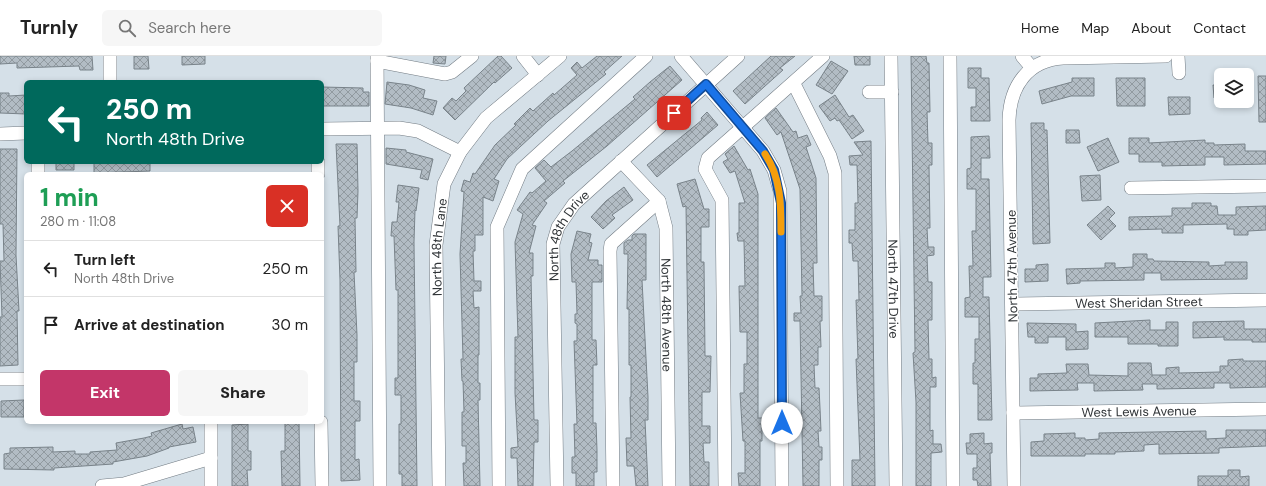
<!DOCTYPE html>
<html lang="en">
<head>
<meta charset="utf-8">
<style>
	body { margin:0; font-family:"DM Sans",sans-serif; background:#f6f6f6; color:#222; height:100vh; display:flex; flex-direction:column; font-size:15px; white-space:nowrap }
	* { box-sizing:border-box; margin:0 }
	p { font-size:13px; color:#767676 }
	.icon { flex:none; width:22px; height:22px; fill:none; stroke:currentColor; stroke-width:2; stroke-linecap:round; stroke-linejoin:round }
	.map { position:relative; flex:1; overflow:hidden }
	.details { position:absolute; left:24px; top:116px; width:300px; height:252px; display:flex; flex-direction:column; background:#fff; border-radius:6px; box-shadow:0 2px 6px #0003 }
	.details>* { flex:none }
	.top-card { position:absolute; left:24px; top:24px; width:300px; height:84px; border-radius:6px; box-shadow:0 2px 6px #0003; background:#00695c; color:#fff; overflow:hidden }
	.tools { position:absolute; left:1214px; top:12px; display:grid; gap:8px }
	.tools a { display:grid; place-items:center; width:40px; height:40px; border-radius:6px; background:#fff; box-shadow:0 2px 6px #0003; font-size:20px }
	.pin { position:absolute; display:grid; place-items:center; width:34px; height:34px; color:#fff; margin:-17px; border-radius:8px; box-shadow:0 2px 6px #0006 }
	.me { position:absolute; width:44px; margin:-22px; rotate:0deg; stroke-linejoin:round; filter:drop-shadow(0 0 3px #0008) }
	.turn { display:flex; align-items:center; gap:14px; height:84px; padding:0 16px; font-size:18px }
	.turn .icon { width:52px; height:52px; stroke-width:2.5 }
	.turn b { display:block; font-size:28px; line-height:34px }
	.round { display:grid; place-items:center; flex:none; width:42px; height:42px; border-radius:6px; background:#f6f6f6 }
	.head { display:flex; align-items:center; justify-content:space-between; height:68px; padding:0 16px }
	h1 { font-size:24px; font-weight:800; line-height:30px; color:#1e9e55 }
	.action { display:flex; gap:8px; margin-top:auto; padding:8px 16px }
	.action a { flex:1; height:46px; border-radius:6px; background:#c33669; color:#fff; font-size:16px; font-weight:800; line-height:46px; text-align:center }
	.action a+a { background:#f6f6f6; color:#222 }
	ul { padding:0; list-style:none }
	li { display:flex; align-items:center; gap:12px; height:56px; padding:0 16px; border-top:1px solid #e0e0e0 }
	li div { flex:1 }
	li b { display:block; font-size:15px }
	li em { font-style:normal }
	header { display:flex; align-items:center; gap:24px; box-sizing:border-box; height:56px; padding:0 20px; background:#fff; border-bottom:1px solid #e0e0e0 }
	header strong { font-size:19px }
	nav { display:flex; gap:22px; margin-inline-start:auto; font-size:14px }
	.search { width:280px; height:36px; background:#f6f6f6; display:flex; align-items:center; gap:10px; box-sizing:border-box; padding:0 14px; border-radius:6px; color:#767676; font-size:15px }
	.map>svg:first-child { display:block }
	.building { fill:url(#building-cross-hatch); stroke:#79838a }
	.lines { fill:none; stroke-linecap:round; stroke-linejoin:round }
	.minor-casing { stroke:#727b83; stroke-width:14 }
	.minor { stroke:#fff; stroke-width:13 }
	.route-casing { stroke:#114b97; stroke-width:10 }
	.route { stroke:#1a73e8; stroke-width:7 }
	.slow { stroke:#f59e0b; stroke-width:7 }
	.labels { text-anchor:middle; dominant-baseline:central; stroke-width:3; stroke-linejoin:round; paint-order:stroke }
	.street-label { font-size:13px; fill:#313538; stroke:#fff }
</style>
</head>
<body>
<header>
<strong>Turnly</strong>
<div class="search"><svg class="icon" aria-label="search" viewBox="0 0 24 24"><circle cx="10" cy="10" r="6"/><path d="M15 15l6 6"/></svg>Search here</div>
<nav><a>Home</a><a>Map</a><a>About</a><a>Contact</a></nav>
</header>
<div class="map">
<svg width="1266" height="430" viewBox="0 0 1266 430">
	<defs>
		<pattern id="building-cross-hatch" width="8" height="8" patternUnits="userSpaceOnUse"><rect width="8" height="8" fill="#b2bcc4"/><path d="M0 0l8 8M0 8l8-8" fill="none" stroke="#919aa0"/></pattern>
	</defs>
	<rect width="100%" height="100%" fill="#d5e0e8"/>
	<path class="building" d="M0,0H92L93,14H80L79,10L17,12V7L0,8Z
		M134,0H148L149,13H134Z
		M182,0H205V8L182,9Z
		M434,0H446L445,8L433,7Z
		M498,0H501L512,12L495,27L494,26L455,64L443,52L452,42L456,45L466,35L464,32Z
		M597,0H622L604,16L606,18L548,65L507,103L494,123L499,125L493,145L483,141V179H475V195H473L474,225H481V235H473L474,252L479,251V299H478V327H480V344H478L480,430H464L463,407H466V390H462V356H464L463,325H462L461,303H463L460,198L464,136L461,135L464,124L470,126L473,117L475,118L495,89L516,69L514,68L530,52L533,55L553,37L554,39L577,19L571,12L577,6L582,12Z
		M771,0H795L780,12L783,14L745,48L733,35Z
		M854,0H870V9H855Z
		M911,0H926L927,7H929L930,56H927L928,87H932V109H929L930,172H927L928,191H934V199L927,200L928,226H932V264H928L929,303H932V322L936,321V331H930V375L933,374V388H941L942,396L931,397V430H916V346L913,297L915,296Z
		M831,5L848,15L832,38L816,29Z
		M670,10L682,24L607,90L563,125L565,127L544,145L547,147L532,169L536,170L529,197H533V220H531L534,364H538V386H534L533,430H518L517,402H511V392L518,391L515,337V281H518L515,186L523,158L517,154L530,136L532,137L546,125L535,112L544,104L551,111L572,95L635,43L633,41L650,26Z
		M968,12H981V22H989L990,65H971V51H976V32H968Z
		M1258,20H1266V66H1259Z
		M1072,22H1094V40H1071L1042,48L1039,35L1072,26Z
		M1116,22H1145V50H1117Z
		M387,26L409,29L425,34L423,42L437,45L433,59L411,52L385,48Z
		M1213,29H1221V42H1214Z
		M322,31L363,32V36H369V50H322Z
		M0,37H9V40L26,39V58L0,57Z
		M835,39L849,61L853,59L864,75L852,83L839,64L837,65L835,62L830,65L819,50Z
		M1168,41H1190V58L1169,59Z
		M776,52L793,76L796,75L798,82L807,79L811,89L806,91L816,122L817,207H813L814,240H822V265H820L821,291H818V309H814L815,332H819L820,352L821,375H818L819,391H822V404H819V430H803L800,265H794V257H801L800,240H802L800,133L781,76L777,79L765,62Z
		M707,56L718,69L657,121L647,109L702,64L701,62Z
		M1031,67H1044V74H1047L1050,187L1033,188Z
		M1066,74H1079L1080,87H1066Z
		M989,80L990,102H981V123H989L991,221H983V241H989L992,364H978V328H973V307H975V283H979V261H965V242L970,241L969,210H973L972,175H976V133H967V113L971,112V81Z
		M1108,82L1119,106L1098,115L1087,91Z
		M1129,82H1149V87L1205,84V87H1214V89L1245,88V95H1266V108L1224,109V101H1205V109L1162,110V106H1139V98H1129Z
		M871,85L875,430H852V404H860L856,303H858L856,244H859L858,205H853L852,187H849V174H855V147H858L857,109H850L849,100L863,99L854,86Z
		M336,88H357L358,135L357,162H355L356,216H354L357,279V306H354V345H360V365H355V404L359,403L360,424L341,425L340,224L338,170H340Z
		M734,90L748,114L750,113L758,138V362H762V385H760V430H739L738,417H745V385H743L740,337H744V308H747V276H740L739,230H745L744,185H738L737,177H739V147H745L735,115L730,117L723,106L728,103L725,98Z
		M386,92L406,94V96L433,103L428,124L420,122L422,114L386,108Z
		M0,93H17L16,199L19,255H17L18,309L0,310V261H2L0,205H4L3,168H0Z
		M56,106H74V114H56Z
		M94,106H150V115L94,117Z
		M1100,119L1101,144L1082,145L1080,120Z
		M695,123L704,153H709V171H701V206H704L705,300H711L710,336H702V370H710V387H703L704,406H709V430H690L686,150L683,151L677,128Z
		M398,129L419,132L416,155L415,154L414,186L417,430H402V418H399V368H401V339H395V322H398V234H396L394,180H391L392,166H397L399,146H396Z
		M624,131L633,144L612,159L615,162L603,173L591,161L606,145Z
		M1192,147H1211V150H1217L1218,159H1236V151L1266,150V174L1248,175V179H1234V173H1227V168L1183,169V177H1162V173L1129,174V161L1172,160V152H1192Z
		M1108,150L1115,157L1109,163L1116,170L1101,184L1087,169Z
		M577,175L591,178L589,186L592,187L588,204H598V209H602V226H592V284H596L597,309H593V367H596L597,394V416H594V430H576V417H572V401H575L574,368H577L574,285H577V268L575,267V258H577L576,226H572L571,198Z
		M634,178H646V224H642L648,341V364H645L648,430H636L634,410H627L626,382H631L630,341H631V309H629V253H627L628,198H624V187L628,184H632V180Z
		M1133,198H1147V203H1153L1154,205L1209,206V210L1225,209V206H1247V223L1161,224V217H1144V224L1080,225V227L1067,228L1066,213L1105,212V207H1115V212L1133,211Z
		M1048,208V225L1025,226V213H1036V209Z
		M1150,264V274H1166V266H1178V290H1158V288H1128V281H1095V267Z
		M1244,265V273H1266V286H1252V284H1224V281L1193,282V266Z
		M1027,267L1076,268V276L1088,275V293L1066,294V281H1048V287H1035V281H1028Z
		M1243,303V305H1266V331L1230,332V327H1214V332L1157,333V328H1142L1143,334L1094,335V327H1077L1078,334L1030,335V322H1038V318L1067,317L1066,308H1088L1089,319L1128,320V307H1151L1152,319H1166V312L1179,311V317L1220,316V310H1228V304Z
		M24,344V361H1V345Z
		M285,366H299L300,430H282L281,395H285Z
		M182,368L183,373L193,371L196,386L169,391V392L147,400L113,406V408L54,412V414L4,413V398L10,397V392L53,391V396L75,395V398H90V396L117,394L116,387L144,382L152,380L151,377Z
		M248,368V395H251V414H247L248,430H232V369Z
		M1226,374H1266V390L1219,392V397L1159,398V388L1144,389V395L1115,396V398H1085V400H1031V386L1044,385V378L1075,377V382H1085V384L1099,383V377L1206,375V383L1226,382Z
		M984,377V388L992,387V397H990L991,430H978L977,424H973V412H977V398H967L966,387H970V378Z
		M1228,414H1240V421L1249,420V430H1198V420H1228Z"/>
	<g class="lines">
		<defs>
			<g id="minor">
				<path d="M110,0V26"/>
				<path d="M377,0L380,430"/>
				<path d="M523,0L538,19"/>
				<path d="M681,0L763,95L774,114L780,135L782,430"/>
				<path id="s1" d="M891,0L896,430"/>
				<path d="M950,0L953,430"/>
				<path d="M1022,0L1032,12"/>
				<path d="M1178,0L1179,17"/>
				<path d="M377,5L445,18L452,16L472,0"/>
				<path d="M794,28L830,100L835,117L837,430"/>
				<path d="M869,36H892"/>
				<path d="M322,73L399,72L418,75L460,96"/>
				<path d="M0,78L26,77"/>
				<path id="s2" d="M621,105L659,145L666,172L669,430"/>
				<path d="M38,106V118"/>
				<path d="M318,106V118"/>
				<path d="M1131,132L1266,130"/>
				<path id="s3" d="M1012,248L1266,244"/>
				<path d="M0,323H26"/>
				<path id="s4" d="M1013,357L1266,353"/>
				<path d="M211,366V430"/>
				<path d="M321,366L322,430"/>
				<path d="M102,430L124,428L211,402"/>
				<path id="s5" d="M439,430L436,189L444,128L460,96L486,62L560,0"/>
				<path d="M499,430L497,171L522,113L646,0"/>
				<path id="s6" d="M557,430L553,188L558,171L574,148L738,0"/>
				<path d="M613,430L610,195L611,188L659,145"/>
				<path d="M725,430L722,144L705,113L708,102L823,0"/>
				<path d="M1014,430L1009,64C1010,30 1028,4 1063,2L1166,0"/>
			</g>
		</defs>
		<use href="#minor" class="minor-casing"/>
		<use href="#minor" class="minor"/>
	</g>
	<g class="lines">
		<defs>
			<path id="route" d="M674,57L706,28L763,95L774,114L781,147L782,367"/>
		</defs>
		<use href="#route" class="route-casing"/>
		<use href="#route" class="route"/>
		<path class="slow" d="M765,98C781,122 781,148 781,176"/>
	</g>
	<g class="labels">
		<g class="street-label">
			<text stroke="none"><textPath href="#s6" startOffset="255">North 48th Drive</textPath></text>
			<text stroke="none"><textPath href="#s5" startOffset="239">North 48th Lane</textPath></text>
			<text transform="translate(1012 210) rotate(-91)">North 47th Avenue</text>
			<text stroke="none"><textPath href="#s1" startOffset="233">North 47th Drive</textPath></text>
			<text stroke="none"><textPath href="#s3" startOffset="127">West Sheridan Street</textPath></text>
			<text stroke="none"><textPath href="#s2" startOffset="170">North 48th Avenue</textPath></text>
			<text stroke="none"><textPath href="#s4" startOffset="126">West Lewis Avenue</textPath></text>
		</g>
	</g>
</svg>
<div class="tools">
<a><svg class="icon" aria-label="layers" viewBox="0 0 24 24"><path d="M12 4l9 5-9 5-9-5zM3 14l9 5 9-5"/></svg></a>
</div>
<div class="pin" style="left:674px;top:57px;background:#d93025"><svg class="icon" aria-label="arrive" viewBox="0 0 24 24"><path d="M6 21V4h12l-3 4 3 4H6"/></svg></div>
<svg class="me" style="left:782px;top:367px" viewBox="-20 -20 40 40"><circle r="19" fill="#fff"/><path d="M0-13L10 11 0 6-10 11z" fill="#1a73e8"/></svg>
<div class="top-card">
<div class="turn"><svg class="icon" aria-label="left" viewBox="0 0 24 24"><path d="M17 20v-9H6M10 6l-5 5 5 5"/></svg><div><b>250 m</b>North 48th Drive</div></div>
</div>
<section class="details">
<div class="head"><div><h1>1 min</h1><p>280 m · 11:08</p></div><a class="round" style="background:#d93025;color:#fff"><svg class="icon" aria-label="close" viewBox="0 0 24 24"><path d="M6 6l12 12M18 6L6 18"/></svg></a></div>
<ul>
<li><svg class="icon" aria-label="left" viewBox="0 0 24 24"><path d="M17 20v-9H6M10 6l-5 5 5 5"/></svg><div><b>Turn left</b><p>North 48th Drive</p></div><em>250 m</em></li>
<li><svg class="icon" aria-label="arrive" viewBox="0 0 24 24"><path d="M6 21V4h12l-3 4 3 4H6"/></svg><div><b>Arrive at destination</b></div><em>30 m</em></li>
</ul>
<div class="action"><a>Exit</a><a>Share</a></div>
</section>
</div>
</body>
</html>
